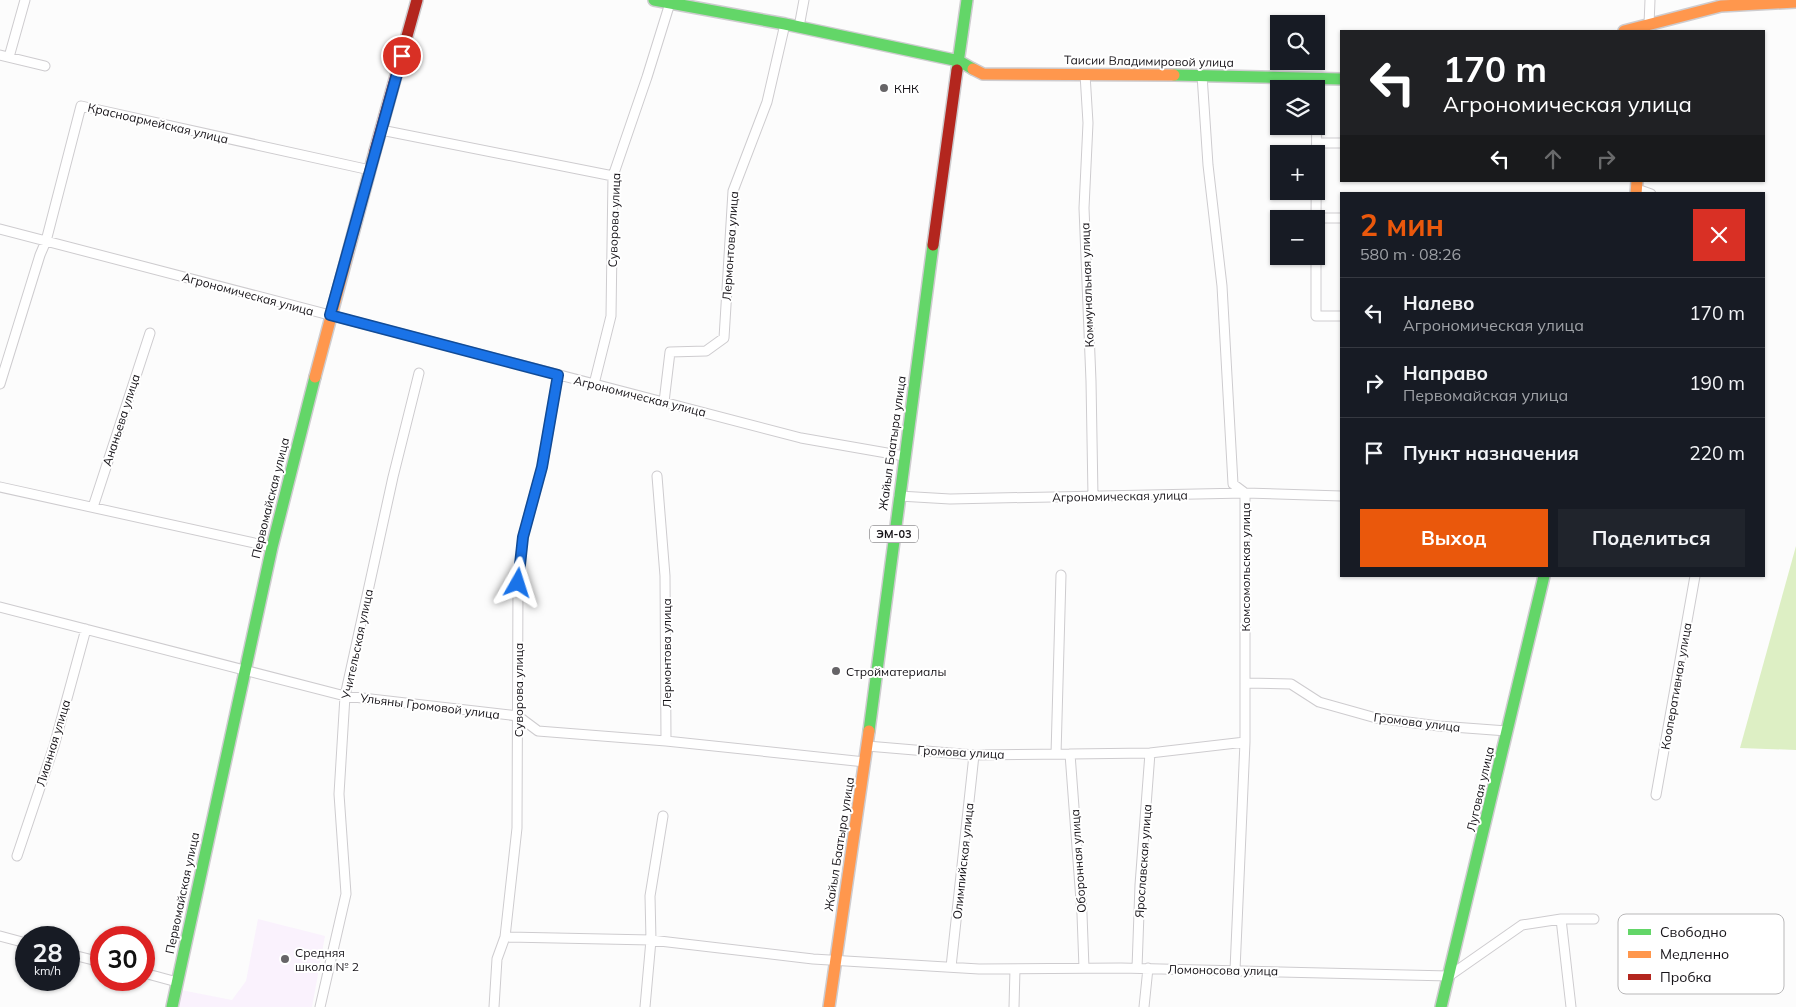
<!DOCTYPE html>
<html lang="ru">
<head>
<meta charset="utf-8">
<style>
	body { margin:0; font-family:Mulish,sans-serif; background:#20242c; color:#f1f3f6; height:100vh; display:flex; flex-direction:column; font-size:19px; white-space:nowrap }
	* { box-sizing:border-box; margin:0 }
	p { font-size:16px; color:#9ea1a6 }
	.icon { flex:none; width:28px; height:28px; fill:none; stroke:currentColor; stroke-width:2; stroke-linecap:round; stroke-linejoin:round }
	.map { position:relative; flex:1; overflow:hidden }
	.details { position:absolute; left:1340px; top:192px; width:425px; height:385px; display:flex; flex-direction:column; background:#171b24; border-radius:0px; box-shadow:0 1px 4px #0004 }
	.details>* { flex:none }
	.guide { position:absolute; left:1340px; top:30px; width:425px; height:152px; border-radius:0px; box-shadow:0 1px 4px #0004; background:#202124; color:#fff; overflow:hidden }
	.controls { position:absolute; left:1270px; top:15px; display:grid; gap:10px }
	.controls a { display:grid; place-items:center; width:55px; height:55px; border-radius:0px; background:#171b24; box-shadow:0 1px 4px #0004; font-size:25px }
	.speed { position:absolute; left:15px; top:926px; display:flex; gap:10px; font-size:25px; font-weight:700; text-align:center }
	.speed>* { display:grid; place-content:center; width:65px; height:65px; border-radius:50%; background:#171b24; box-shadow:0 1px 4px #0004; line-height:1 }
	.speed small { font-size:12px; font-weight:400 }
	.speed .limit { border:8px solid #d22; background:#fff; color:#111 }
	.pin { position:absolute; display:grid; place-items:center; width:42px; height:42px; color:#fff; margin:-21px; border:2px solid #fff; border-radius:50%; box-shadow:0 1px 5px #0007 }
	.me { position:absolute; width:55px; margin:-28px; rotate:6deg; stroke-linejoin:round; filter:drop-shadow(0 0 4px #0008) }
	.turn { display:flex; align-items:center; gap:18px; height:105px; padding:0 20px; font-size:22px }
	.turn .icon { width:65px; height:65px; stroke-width:2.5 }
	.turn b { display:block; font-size:35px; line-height:42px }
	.lanes { display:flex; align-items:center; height:48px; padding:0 20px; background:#0003; justify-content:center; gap:25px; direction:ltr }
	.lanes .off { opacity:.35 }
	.round { display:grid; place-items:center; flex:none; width:52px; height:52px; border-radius:0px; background:#20242c }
	.headline { display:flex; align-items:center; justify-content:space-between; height:85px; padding:0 20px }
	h1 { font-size:30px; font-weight:700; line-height:38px; color:#ea580c }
	.primary-button { display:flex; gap:10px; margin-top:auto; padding:10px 20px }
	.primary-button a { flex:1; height:58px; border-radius:0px; background:#ea580c; color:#fff; font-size:20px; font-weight:700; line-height:58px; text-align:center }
	.primary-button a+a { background:#20242c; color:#f1f3f6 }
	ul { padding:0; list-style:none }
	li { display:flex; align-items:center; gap:15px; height:70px; padding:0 20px; border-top:1px solid #363941 }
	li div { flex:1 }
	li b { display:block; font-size:19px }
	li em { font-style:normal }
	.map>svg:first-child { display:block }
	.built { fill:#faf2fd }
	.green { fill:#ddefc4 }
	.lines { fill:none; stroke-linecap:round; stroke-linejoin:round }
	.street-casing { stroke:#cecccf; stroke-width:11 }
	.fast-casing { stroke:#cecccf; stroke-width:14 }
	.slow-casing { stroke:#cecccf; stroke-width:14 }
	.jam-casing { stroke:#cecccf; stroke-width:14 }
	.street { stroke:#fff; stroke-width:9 }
	.fast { stroke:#63d668; stroke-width:11 }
	.slow { stroke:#ff974d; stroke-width:11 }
	.jam { stroke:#b3261e; stroke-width:11 }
	.route-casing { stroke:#114b97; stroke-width:12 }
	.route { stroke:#1a73e8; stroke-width:9 }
	.poi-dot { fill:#666467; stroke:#fff; stroke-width:2 }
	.labels { text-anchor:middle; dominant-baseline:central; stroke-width:4; stroke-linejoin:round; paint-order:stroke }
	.shield { fill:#fff; stroke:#5b595d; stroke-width:1 }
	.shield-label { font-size:11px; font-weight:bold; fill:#151217 }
	.street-label { font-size:12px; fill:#151217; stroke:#fff }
	.poi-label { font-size:12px; fill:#151217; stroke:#fff; text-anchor:start }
	.key { fill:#fff; stroke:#b9b8b9; stroke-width:1 }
	.key-label { font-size:14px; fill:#151217 }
</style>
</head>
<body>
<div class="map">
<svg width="1796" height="1007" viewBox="0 0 1796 1007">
	<rect width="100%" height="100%" fill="#fcfcfc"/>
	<path class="built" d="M258,919L325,936L312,1007H178L181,990L232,1000L246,981Z"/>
	<path class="green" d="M1796,546V750L1740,748Z"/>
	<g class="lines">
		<defs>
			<path id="street" d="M1649,25L1650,0
				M799,27L804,0
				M0,55L45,66
				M9,57L25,0
				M1085,74L1088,123L1084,208L1091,381L1093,496
				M1202,75L1208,165L1222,286L1233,484L1245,493V742L1235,970
				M381,130L613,176
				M1317,143H1341
				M1637,189L1651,194
				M1316,218H1341
				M1316,219L1317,78
				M0,229L801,438L904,456
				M1316,256V316H1341
				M0,384L40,255L46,241L81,106L370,170
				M594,384L611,316L613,176L647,77L670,3
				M664,402L670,352L706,351L724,338L733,191L767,102L785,24
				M657,476L665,576L666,741
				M0,487L272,547
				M899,496L950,499L1245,493L1341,496
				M93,507L150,333
				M0,607L345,696L518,716L538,731L666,741L865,762
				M1245,683L1291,684L1319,702L1376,718L1439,726L1507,731
				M867,746L974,755L1070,754L1150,753L1245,742
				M1056,754L1061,575
				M1070,754L1082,914L1084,968
				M1656,795L1695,576
				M17,856L54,746L86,629
				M1561,919L1571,1007
				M0,936L26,943
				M505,937L651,940L813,959L979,969L1121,968L1449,976L1522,925L1561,919H1594
				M69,954L101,962
				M951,967L974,755
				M1137,968L1140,885L1150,753
				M144,973L177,982
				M320,1007L346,894L339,794L345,696L393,477L419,373
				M494,1007L497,959L505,937L517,828L518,583L523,537L542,467L558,375
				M645,1007L651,940L650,896L663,816
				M1014,1007L1015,969
				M1144,1007L1148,968"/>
			<path id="fast" d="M654,0L785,24L959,61L973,69
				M957,70L967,0
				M1174,75L1341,79
				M869,731L933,245
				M172,1007L272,547L315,377
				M1441,1007L1544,576"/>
			<path id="slow" d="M1624,31L1721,6L1796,2
				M973,69L983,74L1174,75
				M1636,194L1637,181
				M315,377L375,151
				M829,1007L869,731"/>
			<path id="jam" d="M375,151L417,0
				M933,245L957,70"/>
		</defs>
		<use href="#street" class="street-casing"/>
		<use href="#fast" class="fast-casing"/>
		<use href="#slow" class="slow-casing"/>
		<use href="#jam" class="jam-casing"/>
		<use href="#street" class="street"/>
		<use href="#fast" class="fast"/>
		<use href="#slow" class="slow"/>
		<use href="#jam" class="jam"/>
	</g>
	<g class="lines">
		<defs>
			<path id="route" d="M402,56L330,315L558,375L542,467L523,537L518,583"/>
		</defs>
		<use href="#route" class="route-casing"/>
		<use href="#route" class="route"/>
	</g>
	<g class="poi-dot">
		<circle cx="884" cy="88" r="5"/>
		<circle cx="836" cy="671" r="5"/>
		<circle cx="285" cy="959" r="5"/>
	</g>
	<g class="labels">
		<rect class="shield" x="870" y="525.5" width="48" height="17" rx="4"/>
		<g class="shield-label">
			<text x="894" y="534">ЭМ-03</text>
		</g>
		<g class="street-label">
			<text transform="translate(1149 61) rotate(1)">Таисии Владимировой улица</text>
			<text transform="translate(158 123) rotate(13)">Красноармейская улица</text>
			<text transform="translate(614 220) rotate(-88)">Суворова улица</text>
			<text transform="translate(730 246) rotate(-86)">Лермонтова улица</text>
			<text transform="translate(1087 285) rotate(-92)">Коммунальная улица</text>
			<text transform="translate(248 294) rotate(15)">Агрономическая улица</text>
			<text transform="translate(640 396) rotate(14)">Агрономическая улица</text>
			<text transform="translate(121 420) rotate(-72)">Ананьева улица</text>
			<text transform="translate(892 443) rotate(-82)">Жайыл Баатыра улица</text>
			<text transform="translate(1120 496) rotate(-1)">Агрономическая улица</text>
			<text transform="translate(270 498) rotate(-76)">Первомайская улица</text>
			<text transform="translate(1245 567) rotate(-90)">Комсомольская улица</text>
			<text transform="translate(357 644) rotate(-78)">Учительская улица</text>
			<text transform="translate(666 653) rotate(-90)">Лермонтова улица</text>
			<text transform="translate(1676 686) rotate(-80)">Кооперативная улица</text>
			<text transform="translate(518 690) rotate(-90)">Суворова улица</text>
			<text transform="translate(430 706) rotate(7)">Ульяны Громовой улица</text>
			<text transform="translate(1417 722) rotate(7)">Громова улица</text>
			<text transform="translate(53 743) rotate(-73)">Лианная улица</text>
			<text transform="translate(961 752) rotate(3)">Громова улица</text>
			<text transform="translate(1480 789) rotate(-77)">Луговая улица</text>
			<text transform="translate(839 844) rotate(-81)">Жайыл Баатыра улица</text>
			<text transform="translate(963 861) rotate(-84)">Олимпийская улица</text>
			<text transform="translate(1078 861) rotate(-94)">Оборонная улица</text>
			<text transform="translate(1143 861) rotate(-86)">Ярославская улица</text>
			<text transform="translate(182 893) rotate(-78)">Первомайская улица</text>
			<text transform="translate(1223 970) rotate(1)">Ломоносова улица</text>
		</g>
		<g class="poi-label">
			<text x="894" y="88">КНК</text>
			<text x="846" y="671">Стройматериалы</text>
			<text x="295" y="952">Средняя<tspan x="295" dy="14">школа № 2</tspan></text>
		</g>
	</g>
	<rect x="1618" y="914" width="166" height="80" rx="8" class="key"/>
	<rect x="1628" y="929" width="23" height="6" fill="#63d668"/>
	<rect x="1628" y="951" width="23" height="7" fill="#ff974d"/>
	<rect x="1628" y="974" width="23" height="6" fill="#b3261e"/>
	<g class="key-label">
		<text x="1660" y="937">Свободно</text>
		<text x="1660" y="959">Медленно</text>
		<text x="1660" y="982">Пробка</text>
	</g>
</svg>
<div class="controls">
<a><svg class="icon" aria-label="search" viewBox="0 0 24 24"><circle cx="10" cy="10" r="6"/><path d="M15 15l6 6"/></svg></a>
<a><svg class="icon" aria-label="layers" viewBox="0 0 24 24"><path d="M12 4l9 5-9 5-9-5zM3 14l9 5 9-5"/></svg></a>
<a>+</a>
<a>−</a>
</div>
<div class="speed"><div>28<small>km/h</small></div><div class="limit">30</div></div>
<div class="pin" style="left:402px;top:56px;background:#d93025"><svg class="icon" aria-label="arrive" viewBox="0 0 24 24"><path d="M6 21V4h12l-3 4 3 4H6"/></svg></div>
<svg class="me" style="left:518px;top:583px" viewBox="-20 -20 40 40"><path d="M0-17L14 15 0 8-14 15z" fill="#1a73e8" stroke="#fff" stroke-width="4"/></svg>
<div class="guide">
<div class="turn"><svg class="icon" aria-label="left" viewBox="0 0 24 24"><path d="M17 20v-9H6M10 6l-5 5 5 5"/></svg><div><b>170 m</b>Агрономическая улица</div></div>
<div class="lanes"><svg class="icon" aria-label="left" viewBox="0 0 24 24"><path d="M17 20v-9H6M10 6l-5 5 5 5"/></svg><svg class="icon off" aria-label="ahead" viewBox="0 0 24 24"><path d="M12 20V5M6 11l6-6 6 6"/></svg><svg class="icon off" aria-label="right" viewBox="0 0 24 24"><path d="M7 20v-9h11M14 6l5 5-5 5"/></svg></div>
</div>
<section class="details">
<div class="headline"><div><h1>2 мин</h1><p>580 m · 08:26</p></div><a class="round" style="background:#d93025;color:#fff"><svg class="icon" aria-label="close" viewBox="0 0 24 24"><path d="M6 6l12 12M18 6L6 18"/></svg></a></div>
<ul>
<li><svg class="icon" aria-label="left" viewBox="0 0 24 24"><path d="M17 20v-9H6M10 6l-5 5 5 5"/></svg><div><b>Налево</b><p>Агрономическая улица</p></div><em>170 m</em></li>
<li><svg class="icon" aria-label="right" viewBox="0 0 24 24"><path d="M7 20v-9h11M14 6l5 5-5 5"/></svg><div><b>Направо</b><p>Первомайская улица</p></div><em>190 m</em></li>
<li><svg class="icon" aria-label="arrive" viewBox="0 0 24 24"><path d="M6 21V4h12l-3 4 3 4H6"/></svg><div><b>Пункт назначения</b></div><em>220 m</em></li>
</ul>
<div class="primary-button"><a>Выход</a><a>Поделиться</a></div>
</section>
</div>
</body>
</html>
